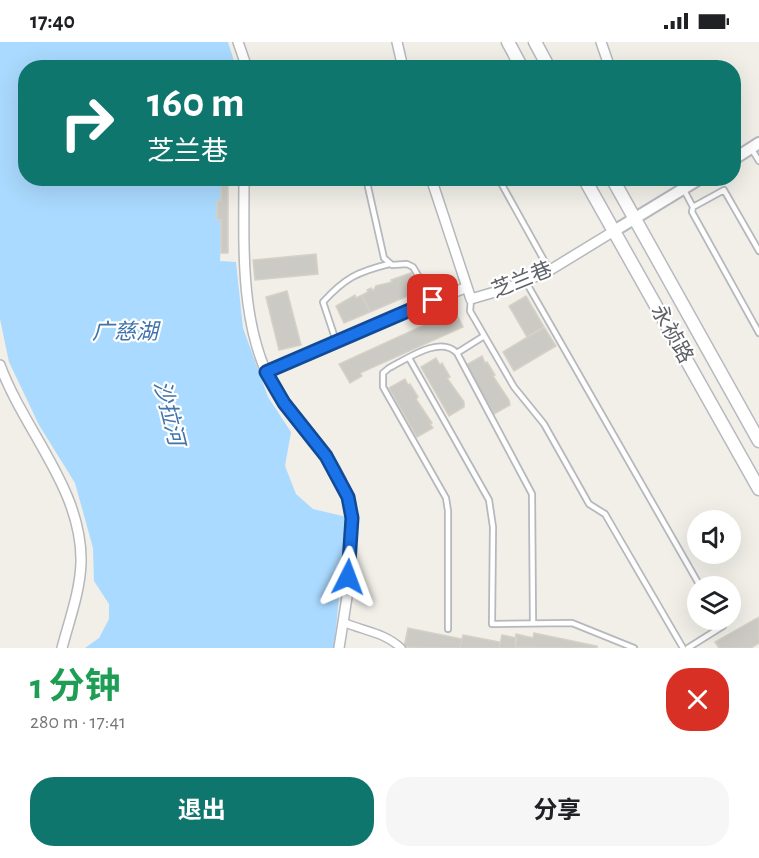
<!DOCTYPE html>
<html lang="zh">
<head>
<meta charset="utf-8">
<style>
	body { margin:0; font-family:"Alegreya Sans","Noto Sans SC",sans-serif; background:#f6f6f6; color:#202124; height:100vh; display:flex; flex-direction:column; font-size:22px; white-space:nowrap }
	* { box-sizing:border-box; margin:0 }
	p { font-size:20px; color:#757577 }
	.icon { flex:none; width:33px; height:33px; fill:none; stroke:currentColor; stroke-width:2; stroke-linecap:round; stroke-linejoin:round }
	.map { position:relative; height:606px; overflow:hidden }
	.details { display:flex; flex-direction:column; background:#fff; flex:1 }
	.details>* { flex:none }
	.hud { position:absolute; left:18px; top:18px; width:723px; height:126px; border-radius:24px; box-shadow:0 6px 24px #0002; background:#0f766e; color:#fff; overflow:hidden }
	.buttons { position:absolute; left:687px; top:468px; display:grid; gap:12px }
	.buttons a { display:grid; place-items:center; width:54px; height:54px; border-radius:50%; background:#fff; box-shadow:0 6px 24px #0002; font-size:30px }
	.pin { position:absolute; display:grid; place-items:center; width:51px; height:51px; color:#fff; margin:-26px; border-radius:12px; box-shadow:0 3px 9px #0006 }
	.me { position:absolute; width:66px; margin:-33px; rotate:3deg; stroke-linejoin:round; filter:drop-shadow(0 0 4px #0008) }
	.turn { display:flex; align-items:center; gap:21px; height:126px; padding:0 30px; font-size:27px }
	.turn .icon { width:78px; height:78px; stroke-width:2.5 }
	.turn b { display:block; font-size:42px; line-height:51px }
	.round { display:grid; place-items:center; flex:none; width:63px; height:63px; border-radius:24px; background:#f6f6f6 }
	.summary { display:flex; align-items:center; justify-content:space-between; height:102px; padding:0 30px }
	h1 { font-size:36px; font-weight:700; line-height:45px; color:#1e9e55 }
	.action { display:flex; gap:12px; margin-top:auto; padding:12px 30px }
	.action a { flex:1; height:69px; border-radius:24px; background:#0f766e; color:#fff; font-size:24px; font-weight:700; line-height:69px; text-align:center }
	.action a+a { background:#f6f6f6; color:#202124 }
	.status { display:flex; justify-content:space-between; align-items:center; height:42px; padding:0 30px; background:#fff; direction:ltr }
	.status svg { height:16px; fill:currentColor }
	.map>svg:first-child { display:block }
	.water { fill:#aadaff }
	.building { fill:#cccac5; stroke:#d6d1c6; stroke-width:1.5 }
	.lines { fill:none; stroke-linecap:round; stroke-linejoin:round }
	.service-casing { stroke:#b5b8bc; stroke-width:8 }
	.pedestrian-casing { stroke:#b5b8bc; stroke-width:10 }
	.minor-casing { stroke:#b5b8bc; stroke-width:12 }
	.tertiary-casing { stroke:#b5b8bc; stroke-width:14 }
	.secondary-casing { stroke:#b6babf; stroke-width:15 }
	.service { stroke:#fff; stroke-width:4.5 }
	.pedestrian { stroke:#fff; stroke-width:7 }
	.minor { stroke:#fff; stroke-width:9 }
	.tertiary { stroke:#fff; stroke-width:10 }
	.secondary { stroke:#fff; stroke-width:12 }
	.route-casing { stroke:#114b97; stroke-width:15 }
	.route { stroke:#1a73e8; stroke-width:10 }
	.labels { text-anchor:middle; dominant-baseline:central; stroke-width:4.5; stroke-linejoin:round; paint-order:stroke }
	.street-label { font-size:21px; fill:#5f6368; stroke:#fff }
	.water-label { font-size:22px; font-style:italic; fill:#4174aa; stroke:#fff }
</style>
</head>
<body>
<div class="status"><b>17:40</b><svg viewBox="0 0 49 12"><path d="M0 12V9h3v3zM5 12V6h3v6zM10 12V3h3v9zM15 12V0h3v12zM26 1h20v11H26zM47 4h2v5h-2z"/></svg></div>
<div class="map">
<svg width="759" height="606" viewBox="0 0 759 606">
	<rect width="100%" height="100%" fill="#f1efe8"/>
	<path class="water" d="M0,0H228L236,25L26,26V136L224,137L220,219L236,220L243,286L268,355L291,390L285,424L296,452L313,467L347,475L334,606H85L99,596L109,577V562L94,539L93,506L75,441L39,383L9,320L0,277Z"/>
	<path class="building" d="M221,136H228V211H221V178H217V159H221Z
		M316,212L318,232L255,238L253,218Z
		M411,231L419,249L370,270L362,253L368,250L367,248L371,246L373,249L376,244L392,240L391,238Z
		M287,249L301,303L279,308L266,255Z
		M355,253L356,256L362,253L370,270L344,281L336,264Z
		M526,254L544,285L527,295L509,264Z
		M455,269L463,285L360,331L362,334L350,341L339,322Z
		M544,285L556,304L514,329L503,310Z
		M482,314L485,321L487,320L495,333L493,334L509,358L510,363L494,372L466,323Z
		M436,316L440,323L442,321L450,335L447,336L464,360V365L449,374L421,325Z
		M405,337L408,343L410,342L418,355L416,357L432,381L430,382L433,386L417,395L389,346Z
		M759,575V601L751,606H719L715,600Z
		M408,586L462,597L460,606L404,605Z
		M534,591L597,604V606L515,605L516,592L533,596Z
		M463,593L500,600L499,606H460Z
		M502,593L517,596L515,606H499Z"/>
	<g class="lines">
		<defs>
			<path id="service" d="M751,106L759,119
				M366,136L384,216L392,223L407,222L413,225L433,258
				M501,141L550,229
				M684,148L693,165L692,170L759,291
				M693,165L724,148L759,209
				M526,240L700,544
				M471,257L470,269L514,345L544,382L589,462L605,472L683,606
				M336,299L323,260C345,236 357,230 389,222
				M457,311L484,294
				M409,316L489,458L493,485L492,582L572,581L634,606
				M448,587V469L446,456L383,345V331L389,326C407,317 440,293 457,311L532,452L533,581
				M688,606L723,584L719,578"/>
			<path id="pedestrian" d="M343,580C363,589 384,590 401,606"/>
			<path id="minor" d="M238,0L247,26
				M397,0L403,26
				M601,0L610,26
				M244,136C244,209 239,291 279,355C287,367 297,376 306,387C325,409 344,437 351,466L347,555L339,606
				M431,136L467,245
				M0,323C24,389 83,448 81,521C80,550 69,579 62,606
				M266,330L467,245L471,257L505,247L547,230L614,189"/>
			<path id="tertiary" d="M734,117L759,101
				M614,189L701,136"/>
			<path id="secondary" d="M508,0L522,26
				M535,0L549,26
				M584,136L759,447
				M612,136L759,399"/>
		</defs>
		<use href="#service" class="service-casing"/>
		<use href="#pedestrian" class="pedestrian-casing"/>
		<use href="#minor" class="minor-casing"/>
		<use href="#tertiary" class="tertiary-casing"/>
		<use href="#secondary" class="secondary-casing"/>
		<use href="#service" class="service"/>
		<use href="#pedestrian" class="pedestrian"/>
		<use href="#minor" class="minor"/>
		<use href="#tertiary" class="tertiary"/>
		<use href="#secondary" class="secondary"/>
	</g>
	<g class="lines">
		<defs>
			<path id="route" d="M348,535L352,476L348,455L326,414L284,361L266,330L433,258"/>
		</defs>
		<use href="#route" class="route-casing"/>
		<use href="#route" class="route"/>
	</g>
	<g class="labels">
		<g class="street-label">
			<text transform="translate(522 238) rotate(-22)">芝兰巷</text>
			<text transform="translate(672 292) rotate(61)">永祯路</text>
		</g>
		<g class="water-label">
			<text x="125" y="290">广慈湖</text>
			<text transform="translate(169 371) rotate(76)">沙拉河</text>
		</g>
	</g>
</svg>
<div class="buttons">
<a><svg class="icon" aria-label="sound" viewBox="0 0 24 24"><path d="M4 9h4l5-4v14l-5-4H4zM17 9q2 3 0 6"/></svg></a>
<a><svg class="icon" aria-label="layers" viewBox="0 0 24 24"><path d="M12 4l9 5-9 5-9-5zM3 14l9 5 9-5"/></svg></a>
</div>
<div class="pin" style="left:433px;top:258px;background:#d93025"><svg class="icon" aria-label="arrive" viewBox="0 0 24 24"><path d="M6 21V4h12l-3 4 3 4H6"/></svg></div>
<svg class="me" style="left:348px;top:535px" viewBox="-20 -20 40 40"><path d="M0-17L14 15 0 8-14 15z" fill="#1a73e8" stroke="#fff" stroke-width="4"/></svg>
<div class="hud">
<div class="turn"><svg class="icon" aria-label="right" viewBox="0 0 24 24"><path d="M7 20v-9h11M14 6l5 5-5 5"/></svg><div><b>160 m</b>芝兰巷</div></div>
</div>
</div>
<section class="details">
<div class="summary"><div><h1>1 分钟</h1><p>280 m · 17:41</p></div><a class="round" style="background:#d93025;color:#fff"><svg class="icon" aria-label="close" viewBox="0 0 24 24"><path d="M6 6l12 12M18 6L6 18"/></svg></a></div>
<div class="action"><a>退出</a><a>分享</a></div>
</section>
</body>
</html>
